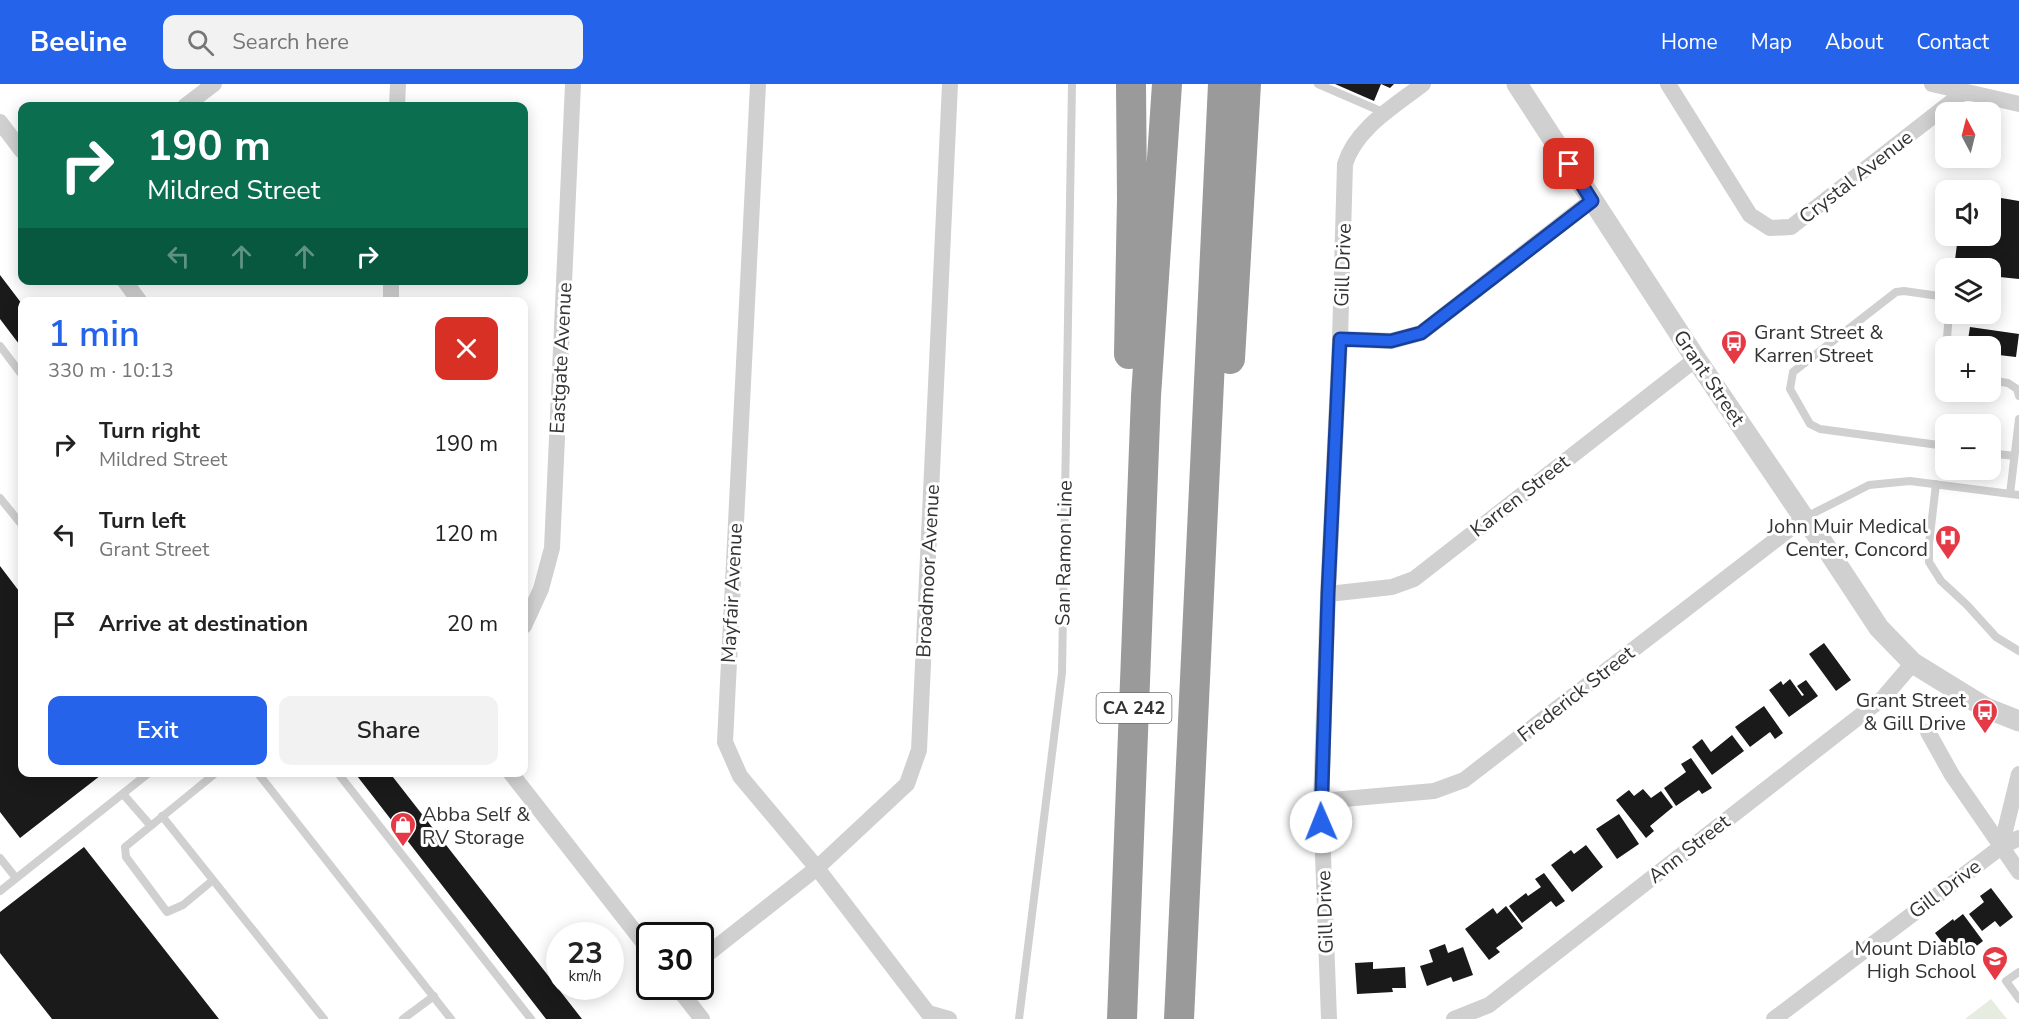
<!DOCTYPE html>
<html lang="en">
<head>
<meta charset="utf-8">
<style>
	body { margin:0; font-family:"Nunito Sans",sans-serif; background:#f2f2f2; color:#222; height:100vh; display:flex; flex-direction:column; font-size:22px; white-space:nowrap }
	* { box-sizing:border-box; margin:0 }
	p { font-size:20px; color:#767676 }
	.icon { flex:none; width:33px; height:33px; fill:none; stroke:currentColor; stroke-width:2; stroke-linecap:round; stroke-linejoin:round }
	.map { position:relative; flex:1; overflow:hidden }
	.drawer { position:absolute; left:18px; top:213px; width:510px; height:480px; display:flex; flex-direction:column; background:#fff; border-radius:12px; box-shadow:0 3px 15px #0003 }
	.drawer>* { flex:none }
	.banner { position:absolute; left:18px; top:18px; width:510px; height:183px; border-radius:12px; box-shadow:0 3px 15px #0003; background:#0b6e4f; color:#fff; overflow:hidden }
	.needle { width:39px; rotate:353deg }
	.controls { position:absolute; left:1935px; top:18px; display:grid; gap:12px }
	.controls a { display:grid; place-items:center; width:66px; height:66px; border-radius:12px; background:#fff; box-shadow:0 3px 15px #0003; font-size:30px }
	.speed { position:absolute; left:546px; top:838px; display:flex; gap:12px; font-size:30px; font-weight:700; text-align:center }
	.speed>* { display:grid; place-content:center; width:78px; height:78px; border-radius:50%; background:#fff; box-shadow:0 3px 15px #0003; line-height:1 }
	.speed small { font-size:15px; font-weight:400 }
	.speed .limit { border:3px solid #111; border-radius:9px; background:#fff; color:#111 }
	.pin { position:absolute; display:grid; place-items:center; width:51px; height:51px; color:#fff; margin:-26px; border-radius:12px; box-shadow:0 3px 9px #0006 }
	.me { position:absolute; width:66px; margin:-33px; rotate:359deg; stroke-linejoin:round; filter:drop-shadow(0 0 4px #0008) }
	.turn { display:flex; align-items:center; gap:21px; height:126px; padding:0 30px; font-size:27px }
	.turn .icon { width:78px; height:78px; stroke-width:2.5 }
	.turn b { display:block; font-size:42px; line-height:51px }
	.lanes { display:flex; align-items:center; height:57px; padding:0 30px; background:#0003; justify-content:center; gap:30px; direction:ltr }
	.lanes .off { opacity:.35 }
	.round { display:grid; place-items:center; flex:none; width:63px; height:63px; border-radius:12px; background:#f2f2f2 }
	.overview { display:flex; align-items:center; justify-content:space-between; height:102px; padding:0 30px }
	h1 { font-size:36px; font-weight:600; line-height:45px; color:#2563eb }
	.cta { display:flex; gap:12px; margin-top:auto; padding:12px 30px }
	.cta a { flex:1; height:69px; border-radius:12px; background:#2563eb; color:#fff; font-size:24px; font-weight:600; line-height:69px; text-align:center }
	.cta a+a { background:#f2f2f2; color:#222 }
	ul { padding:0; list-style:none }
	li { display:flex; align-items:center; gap:18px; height:90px; padding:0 30px }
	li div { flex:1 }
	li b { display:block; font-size:22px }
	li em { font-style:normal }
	header { display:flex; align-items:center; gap:36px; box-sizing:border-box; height:84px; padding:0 30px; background:#2563eb; color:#fff }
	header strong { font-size:28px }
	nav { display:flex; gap:33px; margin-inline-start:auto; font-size:21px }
	.search { width:420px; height:54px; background:#f2f2f2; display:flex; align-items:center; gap:15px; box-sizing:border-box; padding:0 21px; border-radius:12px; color:#767676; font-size:22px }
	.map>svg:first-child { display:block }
	.green { fill:#e6ecdf }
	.building { fill:#1a1a1a }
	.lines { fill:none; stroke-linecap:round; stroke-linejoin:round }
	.service { stroke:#d0d0d0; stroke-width:8 }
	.minor { stroke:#d0d0d0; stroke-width:16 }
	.tertiary { stroke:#d0d0d0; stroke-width:21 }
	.motorway { stroke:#9a9a9a; stroke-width:30 }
	.route-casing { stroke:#184099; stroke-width:15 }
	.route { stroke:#2563eb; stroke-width:10 }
	.labels { text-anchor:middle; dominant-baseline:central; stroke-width:6; stroke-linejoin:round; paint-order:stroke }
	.shield { fill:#fff; stroke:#707070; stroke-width:1.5 }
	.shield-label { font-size:18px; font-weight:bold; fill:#333 }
	.street-label { font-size:20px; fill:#333; stroke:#fff }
	.poi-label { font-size:20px; fill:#333; stroke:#fff; text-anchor:end }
</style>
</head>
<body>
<header>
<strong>Beeline</strong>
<div class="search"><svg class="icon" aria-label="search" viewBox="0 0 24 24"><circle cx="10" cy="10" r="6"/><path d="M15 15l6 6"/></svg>Search here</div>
<nav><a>Home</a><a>Map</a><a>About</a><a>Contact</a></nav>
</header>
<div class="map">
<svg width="2019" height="935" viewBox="0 0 2019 935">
	<rect width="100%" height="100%" fill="#fff"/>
	<path class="green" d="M1991,915L2007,935H1965Z"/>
	<path class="building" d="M1335,0H1394L1390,4L1381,0L1374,17Z
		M2001,114L2019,117V195L1990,192V184H1954L1958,152H1990L1992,133L1997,135Z
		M0,191L22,220V264L0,235Z
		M1970,243L2019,250L2016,273L1990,270V262H1967Z
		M0,482L22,511V688H105L20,754L0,728Z
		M1824,559L1851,596L1836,607L1809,570Z
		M1790,595L1802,612L1804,611L1797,602L1806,596L1818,612L1789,633L1769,606L1781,597L1783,601Z
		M1764,622L1783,649L1775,655L1770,648L1750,663L1735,643Z
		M1732,651L1744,667L1712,691L1692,663L1702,655L1711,668Z
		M1691,674L1712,704L1702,710L1699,706L1676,722L1664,704L1686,688L1681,680Z
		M354,688H389L582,935H546Z
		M1643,705L1651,714L1661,707L1673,723L1650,742L1654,747L1646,754L1616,716L1629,706L1634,712Z
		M1619,730L1639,760L1617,775L1596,745Z
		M1586,761L1603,783L1572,808L1551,781L1571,766L1574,770Z
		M84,763L219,935H52L0,869V828Z
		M1544,789L1565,817L1556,823L1551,817L1522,839L1509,822L1526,809L1528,812L1541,803L1535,795Z
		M1991,804L2013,833L2000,843L1995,837L1982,847L1969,830L1984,818L1980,812Z
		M1506,822L1523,844L1496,864L1500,868L1489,876L1465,845L1493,824L1497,830Z
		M1963,830L1983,857L1969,868L1960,857L1948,866L1935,849L1953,835L1954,837Z
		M1445,860L1448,869L1463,863L1473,891L1453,898L1451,893L1427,902L1420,882L1433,878L1429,866Z
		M1373,878V885L1405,883L1406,904H1392L1393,908L1357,910L1355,879Z"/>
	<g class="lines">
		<path class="service" d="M1318,0L1385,29
			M1946,213L1904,207L1896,208L1793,288L1790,305L1810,340L1820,345L1946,362
			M0,262L22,291
			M1946,266L1949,230
			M1990,296L2008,299L2017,305L2019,312
			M1990,369L2014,372
			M1936,400L1929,460V478L1941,497L1967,521L1996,553L2019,567
			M2010,410L2019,335
			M0,414L22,441
			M1804,434L1869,401L1910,397L2019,411
			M257,688L451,935
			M337,688L531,935
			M123,710L150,741
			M162,732L324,935
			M0,774L16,794
			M213,796L183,821L167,828L126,773L125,763L217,688
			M0,807L150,688
			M2019,888L2006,897L2019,915
			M403,935L434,912
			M1019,935L1062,589L1072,0"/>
		<path class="minor" d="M758,0L725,658L740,692L817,784L928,929L949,935
			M1668,0L1750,131L1770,144L1791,143L1964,8
			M1932,0L2019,20
			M185,22L214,0
			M397,22L398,0
			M0,38L22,67
			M124,196L140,218
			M391,218V196
			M1340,255L1391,257L1421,249L1592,116
			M1328,510L1392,503L1414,495L1696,275
			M524,542L541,505L552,464L573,0
			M1928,648L1952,691L2019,788
			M510,688L650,867
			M1321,717L1434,707L1464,696L1804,434
			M2001,763L2019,690
			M700,876L817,784L907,700L919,666L950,0
			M677,903L702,935
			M1329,935L1321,717L1328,510L1340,255L1345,80C1356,44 1395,22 1423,0
			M1454,935L1489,921L1883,614L1913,579
			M1774,935L2001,763L2019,754"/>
		<path class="tertiary" d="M1517,0L1696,275L1804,434L1821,456L1879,544L1913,579L1986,624L2019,637"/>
		<path class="motorway" d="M1129,270L1132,115L1131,0
			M1230,275L1246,0
			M1122,935L1146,312L1167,0
			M1179,935L1223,0"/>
	</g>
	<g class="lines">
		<defs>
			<path id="route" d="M1321,738L1328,510L1340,255L1391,257L1421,249L1592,117L1569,80"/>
		</defs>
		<use href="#route" class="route-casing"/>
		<use href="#route" class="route"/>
	</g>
	<defs>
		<symbol id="bus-pin" viewBox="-11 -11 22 30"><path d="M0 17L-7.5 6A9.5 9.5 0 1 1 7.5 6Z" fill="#e63946" stroke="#fff"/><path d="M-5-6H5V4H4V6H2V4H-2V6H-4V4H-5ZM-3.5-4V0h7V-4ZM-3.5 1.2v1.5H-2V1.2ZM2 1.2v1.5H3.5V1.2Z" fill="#fff"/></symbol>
		<symbol id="hospital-pin" viewBox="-11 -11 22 30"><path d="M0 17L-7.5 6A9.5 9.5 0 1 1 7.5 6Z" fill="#e63946" stroke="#fff"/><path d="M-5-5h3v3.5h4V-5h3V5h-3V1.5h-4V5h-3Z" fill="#fff"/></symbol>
		<symbol id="shop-pin" viewBox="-11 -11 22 30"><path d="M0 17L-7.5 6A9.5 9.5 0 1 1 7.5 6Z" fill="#e63946" stroke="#fff"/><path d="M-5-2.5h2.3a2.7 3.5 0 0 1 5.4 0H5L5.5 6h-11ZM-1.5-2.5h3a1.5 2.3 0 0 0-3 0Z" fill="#fff"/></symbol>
		<symbol id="school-pin" viewBox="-11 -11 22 30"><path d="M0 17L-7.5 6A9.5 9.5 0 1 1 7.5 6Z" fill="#e63946" stroke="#fff"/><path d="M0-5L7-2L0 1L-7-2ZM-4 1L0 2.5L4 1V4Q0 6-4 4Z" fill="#fff"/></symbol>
	</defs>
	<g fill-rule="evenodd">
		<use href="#bus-pin" x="1719" y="244" width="30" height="40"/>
		<use href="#hospital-pin" x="1933" y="439" width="30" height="40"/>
		<use href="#bus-pin" x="1970" y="613" width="30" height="40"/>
		<use href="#shop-pin" x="388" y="726" width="30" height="40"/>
		<use href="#school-pin" x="1980" y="860" width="30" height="40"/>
	</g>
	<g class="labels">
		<rect class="shield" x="1096.5" y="609" width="75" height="30" rx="4.5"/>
		<g class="shield-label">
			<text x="1134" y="624">CA 242</text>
		</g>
		<g class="street-label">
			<text transform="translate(1856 93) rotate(-38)">Crystal Avenue</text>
			<text transform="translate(1343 181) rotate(-88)">Gill Drive</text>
			<text transform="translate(561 274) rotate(-87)">Eastgate Avenue</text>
			<text transform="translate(1709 294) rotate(56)">Grant Street</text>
			<text transform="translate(1520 412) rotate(-38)">Karren Street</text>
			<text transform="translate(1064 469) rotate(-89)">San Ramon Line</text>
			<text transform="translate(928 487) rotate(-87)">Broadmoor Avenue</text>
			<text transform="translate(732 509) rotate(-87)">Mayfair Avenue</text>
			<text transform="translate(1576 610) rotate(-38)">Frederick Street</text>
			<text transform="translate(1689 765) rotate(-38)">Ann Street</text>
			<text transform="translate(1945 805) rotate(-37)">Gill Drive</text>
			<text transform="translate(1325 828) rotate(-92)">Gill Drive</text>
		</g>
		<g class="poi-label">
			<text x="1754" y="248" text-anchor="start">Grant Street &amp;<tspan x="1754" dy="23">Karren Street</tspan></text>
			<text x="1928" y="442">John Muir Medical<tspan x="1928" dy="23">Center, Concord</tspan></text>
			<text x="1966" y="616">Grant Street<tspan x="1966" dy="23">&amp; Gill Drive</tspan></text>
			<text x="422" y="730" text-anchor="start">Abba Self &amp;<tspan x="422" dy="23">RV Storage</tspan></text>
			<text x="1976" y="864">Mount Diablo<tspan x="1976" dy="23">High School</tspan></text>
		</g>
	</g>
</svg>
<div class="controls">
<a><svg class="needle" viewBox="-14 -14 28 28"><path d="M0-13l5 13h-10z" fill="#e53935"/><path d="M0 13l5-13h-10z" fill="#767676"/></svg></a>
<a><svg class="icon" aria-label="sound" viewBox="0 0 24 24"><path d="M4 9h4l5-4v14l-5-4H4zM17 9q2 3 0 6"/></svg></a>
<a><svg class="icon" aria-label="layers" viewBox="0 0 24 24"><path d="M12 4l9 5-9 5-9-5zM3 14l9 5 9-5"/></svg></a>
<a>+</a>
<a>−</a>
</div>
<div class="speed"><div>23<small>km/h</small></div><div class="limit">30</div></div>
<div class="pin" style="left:1569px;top:80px;background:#d93025"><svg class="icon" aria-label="arrive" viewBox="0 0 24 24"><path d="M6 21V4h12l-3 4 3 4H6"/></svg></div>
<svg class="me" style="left:1321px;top:738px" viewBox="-20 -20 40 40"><circle r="19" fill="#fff"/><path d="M0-13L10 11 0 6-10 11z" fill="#2563eb"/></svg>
<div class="banner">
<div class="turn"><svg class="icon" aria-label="right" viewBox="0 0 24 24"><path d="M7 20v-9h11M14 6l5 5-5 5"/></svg><div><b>190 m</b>Mildred Street</div></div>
<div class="lanes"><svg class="icon off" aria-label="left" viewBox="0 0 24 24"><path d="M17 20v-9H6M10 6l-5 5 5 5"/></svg><svg class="icon off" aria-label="ahead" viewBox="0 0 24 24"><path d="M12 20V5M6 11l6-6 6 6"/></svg><svg class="icon off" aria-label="ahead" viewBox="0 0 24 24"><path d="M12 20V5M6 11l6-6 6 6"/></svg><svg class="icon" aria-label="right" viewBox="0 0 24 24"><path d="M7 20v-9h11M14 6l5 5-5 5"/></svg></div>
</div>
<section class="drawer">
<div class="overview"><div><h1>1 min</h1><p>330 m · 10:13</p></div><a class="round" style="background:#d93025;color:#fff"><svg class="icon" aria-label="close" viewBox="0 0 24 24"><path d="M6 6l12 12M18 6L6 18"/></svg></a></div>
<ul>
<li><svg class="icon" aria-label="right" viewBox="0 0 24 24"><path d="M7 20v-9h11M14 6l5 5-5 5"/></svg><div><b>Turn right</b><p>Mildred Street</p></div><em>190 m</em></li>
<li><svg class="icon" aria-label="left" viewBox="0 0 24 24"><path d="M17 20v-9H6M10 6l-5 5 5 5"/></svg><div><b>Turn left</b><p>Grant Street</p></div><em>120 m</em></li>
<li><svg class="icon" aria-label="arrive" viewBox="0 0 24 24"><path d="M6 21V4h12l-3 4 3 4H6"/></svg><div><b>Arrive at destination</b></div><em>20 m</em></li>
</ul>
<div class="cta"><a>Exit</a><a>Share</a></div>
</section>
</div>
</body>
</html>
